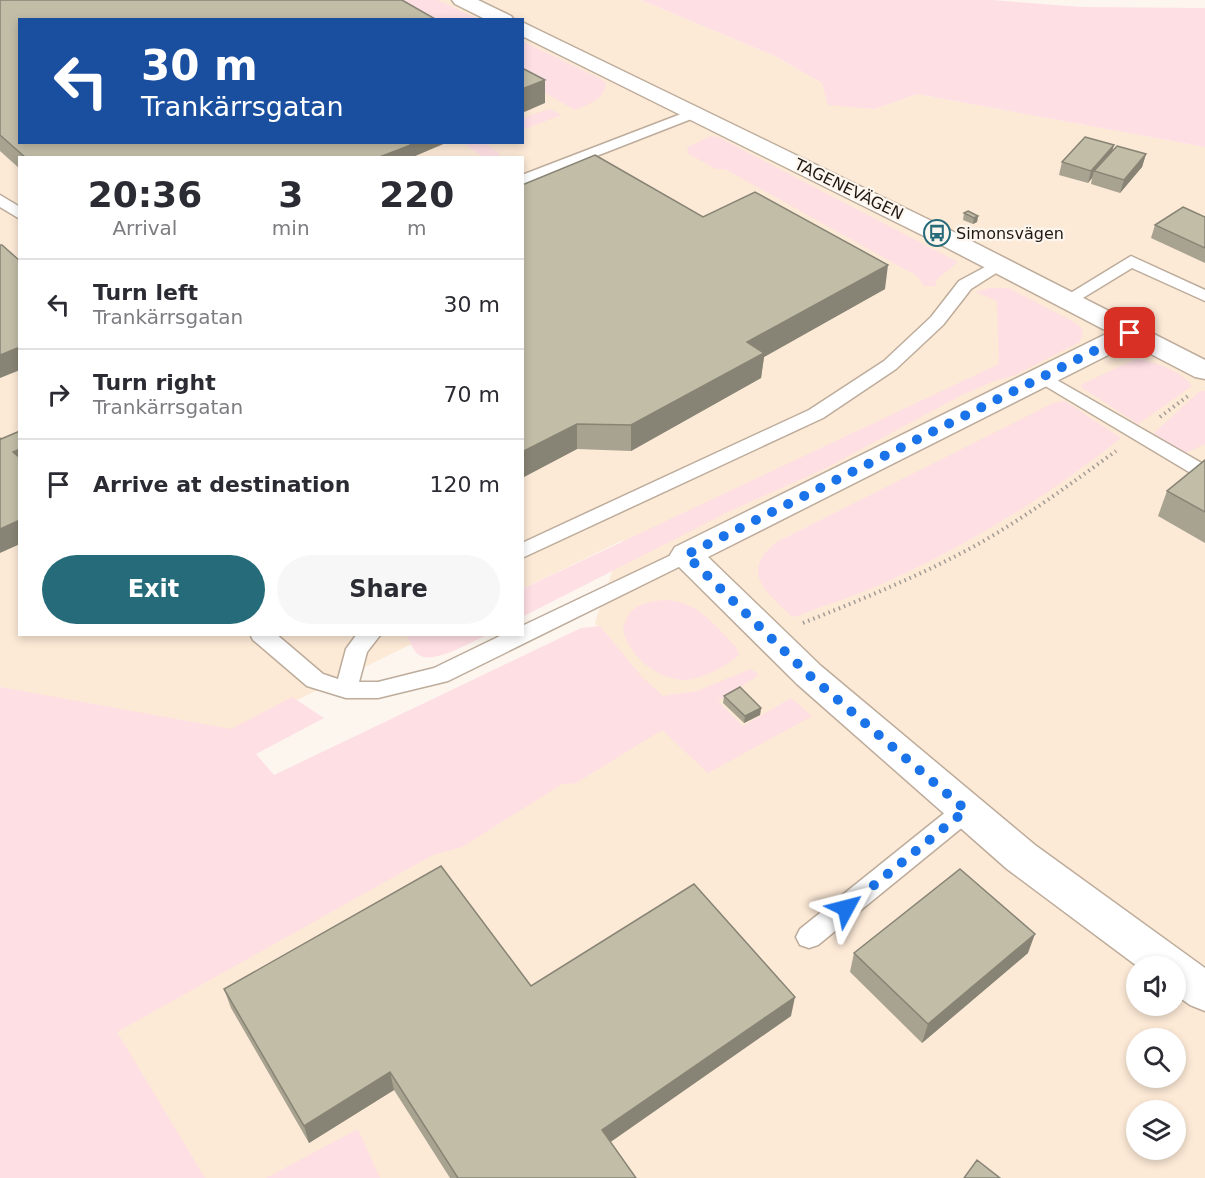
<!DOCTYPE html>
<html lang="en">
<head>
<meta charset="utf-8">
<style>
	body { margin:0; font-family:"DejaVu Sans",sans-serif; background:#f7f7f7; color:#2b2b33; height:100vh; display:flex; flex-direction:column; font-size:22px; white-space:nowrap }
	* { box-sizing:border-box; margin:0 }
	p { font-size:20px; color:#7c7c81 }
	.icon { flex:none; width:33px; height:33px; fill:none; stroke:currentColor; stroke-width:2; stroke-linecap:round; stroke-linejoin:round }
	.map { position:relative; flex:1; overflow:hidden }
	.drawer { position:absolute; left:18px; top:156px; width:506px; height:480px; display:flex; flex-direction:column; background:#fff; border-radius:0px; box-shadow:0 3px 9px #0003 }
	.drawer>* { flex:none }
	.top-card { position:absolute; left:18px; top:18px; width:506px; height:126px; border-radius:0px; box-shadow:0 3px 9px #0003; background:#1a4fa0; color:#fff; overflow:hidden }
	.fabs { position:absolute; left:1126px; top:956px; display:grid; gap:12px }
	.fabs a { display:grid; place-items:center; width:60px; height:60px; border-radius:50%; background:#fff; box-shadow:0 3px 9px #0003; font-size:30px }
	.pin { position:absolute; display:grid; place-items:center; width:51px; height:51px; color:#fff; margin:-26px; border-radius:12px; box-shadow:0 3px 9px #0006 }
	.me { position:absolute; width:66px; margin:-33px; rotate:52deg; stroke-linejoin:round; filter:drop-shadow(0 0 4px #0008) }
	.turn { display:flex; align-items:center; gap:21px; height:126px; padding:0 24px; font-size:27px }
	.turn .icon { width:78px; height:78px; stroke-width:2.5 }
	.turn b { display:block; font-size:42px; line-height:51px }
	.eta { display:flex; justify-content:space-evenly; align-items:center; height:102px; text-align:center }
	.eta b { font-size:36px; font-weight:600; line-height:42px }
	.action { display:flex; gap:12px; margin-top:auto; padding:12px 24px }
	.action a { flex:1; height:69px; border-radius:36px; background:#256b7a; color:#fff; font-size:24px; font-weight:600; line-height:69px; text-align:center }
	.action a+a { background:#f7f7f7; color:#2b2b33 }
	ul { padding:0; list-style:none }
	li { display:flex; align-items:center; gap:18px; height:90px; padding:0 24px; border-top:2px solid #e1e1e2 }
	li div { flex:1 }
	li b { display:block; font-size:22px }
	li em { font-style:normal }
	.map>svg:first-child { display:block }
	.built { fill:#fce9d6; fill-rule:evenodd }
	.green { fill:#fedfe4 }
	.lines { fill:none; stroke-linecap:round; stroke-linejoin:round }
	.lane-casing { stroke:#bdac9b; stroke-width:3 }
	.street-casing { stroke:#bdac9b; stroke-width:3 }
	.secondary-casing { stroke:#bdac9b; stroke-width:3 }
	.path { stroke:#a39c95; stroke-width:4; stroke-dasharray:1.5 4; stroke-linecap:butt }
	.lane { fill:#fff; fill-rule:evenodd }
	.street { fill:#fff; fill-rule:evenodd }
	.secondary { fill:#fff; fill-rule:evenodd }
	.wall { fill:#a7a390 }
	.shaded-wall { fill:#888475 }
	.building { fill:#c2bda7; stroke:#888475; stroke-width:1.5 }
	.route { stroke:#1a73e8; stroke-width:10; stroke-dasharray:0 18 }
	.labels { text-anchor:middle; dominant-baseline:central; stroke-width:4.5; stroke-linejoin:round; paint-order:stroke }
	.far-street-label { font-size:16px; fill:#201913; stroke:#fdf6ee }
	.far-poi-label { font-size:16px; fill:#201913; stroke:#fdf6ee; text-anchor:start }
</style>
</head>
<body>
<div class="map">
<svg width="1205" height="1178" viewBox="0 0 1205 1178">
	<rect width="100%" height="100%" fill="#fdf6ee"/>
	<path class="built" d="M0,0H641L775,56L822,83L875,109L917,94L1205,147V1178H193L104,1032L641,714L595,622L623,540L522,589V158H20V634L430,635L221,737L0,703ZM20,20H522V142H20ZM1137,966H1176V1005H1137ZM1137,1038H1176V1077H1137ZM1137,1110H1176V1149H1137Z"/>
	<path class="green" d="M383,0H437L478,19H416Z
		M641,0H992L1081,7L1205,8V147L917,94L875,109L828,105L822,83L775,56Z
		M522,41L603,80L606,84C603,100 589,104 575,110L522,80Z
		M550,109L561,115L522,130V118Z
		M711,136L718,137L958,262L935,281L937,286H924L917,276L725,169H716L687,153L688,147Z
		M463,143H491L487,145L499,153L500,157H483Z
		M990,288H1008L1076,323L1083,330L1080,342L1013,376L994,381L960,396L826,468L730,511L522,617V589L999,364L997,301L975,292Z
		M1136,359C1152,360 1183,372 1192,386L1138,424L1081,387L1082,384Z
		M1200,391H1205V444L1186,453L1153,434Z
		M1065,401L1121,438C1047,497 968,545 882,584C855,596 827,604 800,615L792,617C765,591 739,571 777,542L1053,403Z
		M665,600C698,601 714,625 736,647L739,655C727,666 700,680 684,680C656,679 628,655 623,629C630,604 642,603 665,600Z
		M600,626L642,677L663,696L697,691L751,669L759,675L718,701L743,726L791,698L812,716L708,773L662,730L576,783L562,784L462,847L433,855L117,1032L205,1178H0V687L231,729L292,697L324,718L256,754L274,775L581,628Z
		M406,635H487C473,641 433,665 419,655C413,651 410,641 406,635Z
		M358,1129L380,1178H266Z"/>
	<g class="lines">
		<defs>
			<path id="lane" d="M694,109L699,110L701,113L699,116L522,185V175Z
				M0,195L20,207V219L0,207Z
				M1131,256L1205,290V301L1132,268L1073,304H1061L1059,300Z
				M998,260L1004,262L1006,265L1004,268L971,289L943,325L896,369L823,418L522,558V543L809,410L884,361L931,317L959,281Z
				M1043,372L1205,465V476L1194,475L1037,381L1034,377L1037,373Z
				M686,548L693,550L696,555L693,560L448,681L378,698H346L307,686L253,640L250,634H276L323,674L338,679L346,649L357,634H381L367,652L359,682H378L434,668L504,634H522V626Z
				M966,800L975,803L978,810L975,817L818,945L809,948L800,945L796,937L800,929L957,803Z"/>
			<path id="street" d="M1130,325L1140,327L1144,333L1140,339L708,557L821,666L1035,845L1205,968V1011L1190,1005L1176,995V966H1137L1007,869L797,684L675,563L670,555L675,547L1120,327Z"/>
			<path id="secondary" d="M452,0H478L511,16L514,20H487L455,4Z
				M522,22L946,228L1205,360V379L1195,377L928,238L522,36Z"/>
		</defs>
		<use href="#lane" class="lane-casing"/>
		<use href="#street" class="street-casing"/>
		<use href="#secondary" class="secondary-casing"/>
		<path class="path" d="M1160,417L1188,396
			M803,623C860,600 917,577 971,548C1022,520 1069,485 1116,451"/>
		<use href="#lane" class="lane"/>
		<use href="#street" class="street"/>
		<use href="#secondary" class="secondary"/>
	</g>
	<path class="wall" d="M0,0L413,157V158H20V169L0,151Z
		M1114,145L1112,151L1146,154L1142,167L1120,193L1091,184L1092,178L1088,183L1059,175L1062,162Z
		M964,213L978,216L977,222L973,224L963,220Z
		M703,217L885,289L764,357L761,378L631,451L577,449L522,478Z
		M1205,217V263L1151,238L1155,225Z
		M1205,460V543L1158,516L1167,491Z
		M724,696L761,708L760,715L744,723L723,703Z
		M854,953H1028L922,1043L850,972Z
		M531,986L791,1016L610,1142L636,1178H450L394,1090L309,1143L231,1008L224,989Z"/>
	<path class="shaded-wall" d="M545,80V103L522,113V89Z
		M401,142H448L413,157V158H377Z
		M1114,145L1110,158L1094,171L1092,178L1088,183L1091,171Z
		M1146,154L1142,167L1120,193L1124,180Z
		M978,216L977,222L973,224L974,218Z
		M888,265L885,289L764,357L761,378L631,451V425L747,342Z
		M20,347V370L0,378V355Z
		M577,424V449L522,478V452Z
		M20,449V468L13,452Z
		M20,520V544L0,553V529Z
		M761,708L760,715L744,723L745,716Z
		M1035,934L1028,953L922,1043L928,1024Z
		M795,997L791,1016L602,1148V1130Z
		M390,1072L394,1090L309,1143L304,1126Z"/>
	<path class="building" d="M0,0H402L437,20H20V142H408L411,145L377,158H26L0,135Z
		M522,68L545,80L522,89Z
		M1085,137L1114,145L1091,171L1062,162Z
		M1117,146L1146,154L1124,180L1094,171Z
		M595,155L703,217L755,192L888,265L747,342L764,353L631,425L577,424L522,452V185Z
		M1183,207L1205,217V248L1155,225Z
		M968,211L978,216L974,218L964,213Z
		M0,245H2L20,261V347L0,355Z
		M20,431V449L13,452L20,458V520L0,529V438L1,439Z
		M1205,460V512L1167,491Z
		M740,687L761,708L745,716L724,696Z
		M441,866L531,986L694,884L795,997L602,1130L636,1178H458L390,1072L304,1126L224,989Z
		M960,869L1035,934L928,1024L854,953Z
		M977,1160L1000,1178H964Z"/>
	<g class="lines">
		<path class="route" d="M846,908L966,810L809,675L686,555L1130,333"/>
	</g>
	<defs>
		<symbol id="bus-ring" viewBox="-11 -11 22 22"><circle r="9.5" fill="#fdf6ee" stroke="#256b7a" stroke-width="1.5"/><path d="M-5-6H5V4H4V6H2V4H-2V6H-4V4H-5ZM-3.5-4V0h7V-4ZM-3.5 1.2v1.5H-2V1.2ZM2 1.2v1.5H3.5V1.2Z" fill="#256b7a"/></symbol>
	</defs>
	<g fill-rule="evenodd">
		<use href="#bus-ring" x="922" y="218" width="30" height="30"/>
	</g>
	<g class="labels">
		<g class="far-street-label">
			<text transform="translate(849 189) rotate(26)">TAGENEVÄGEN</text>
		</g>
		<g class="far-poi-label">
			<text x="956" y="233">Simonsvägen</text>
		</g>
	</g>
</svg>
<div class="fabs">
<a><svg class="icon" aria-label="sound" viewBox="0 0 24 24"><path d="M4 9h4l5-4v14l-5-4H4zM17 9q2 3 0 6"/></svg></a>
<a><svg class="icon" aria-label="search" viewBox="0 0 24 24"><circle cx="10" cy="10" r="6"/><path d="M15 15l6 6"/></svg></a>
<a><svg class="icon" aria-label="layers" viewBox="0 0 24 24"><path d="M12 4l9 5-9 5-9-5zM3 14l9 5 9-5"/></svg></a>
</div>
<div class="pin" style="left:1130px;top:333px;background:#d93025"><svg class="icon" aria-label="arrive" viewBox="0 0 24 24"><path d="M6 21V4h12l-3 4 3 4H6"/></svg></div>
<svg class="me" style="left:846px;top:908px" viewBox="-20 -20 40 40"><path d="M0-17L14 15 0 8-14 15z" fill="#1a73e8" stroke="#fff" stroke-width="4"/></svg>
<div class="top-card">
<div class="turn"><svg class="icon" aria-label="left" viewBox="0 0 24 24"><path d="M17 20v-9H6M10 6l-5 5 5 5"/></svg><div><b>30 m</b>Trankärrsgatan</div></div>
</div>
<section class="drawer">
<div class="eta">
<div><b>20:36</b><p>Arrival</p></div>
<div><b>3</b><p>min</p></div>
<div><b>220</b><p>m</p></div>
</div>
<ul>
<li><svg class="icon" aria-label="left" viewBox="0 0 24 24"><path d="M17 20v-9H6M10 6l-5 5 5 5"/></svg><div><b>Turn left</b><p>Trankärrsgatan</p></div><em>30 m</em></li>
<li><svg class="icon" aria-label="right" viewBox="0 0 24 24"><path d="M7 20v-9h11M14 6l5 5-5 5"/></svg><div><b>Turn right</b><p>Trankärrsgatan</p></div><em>70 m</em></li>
<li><svg class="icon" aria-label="arrive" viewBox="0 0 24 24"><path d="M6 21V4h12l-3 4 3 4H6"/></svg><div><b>Arrive at destination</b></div><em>120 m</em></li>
</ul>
<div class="action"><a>Exit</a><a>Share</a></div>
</section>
</div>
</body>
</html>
